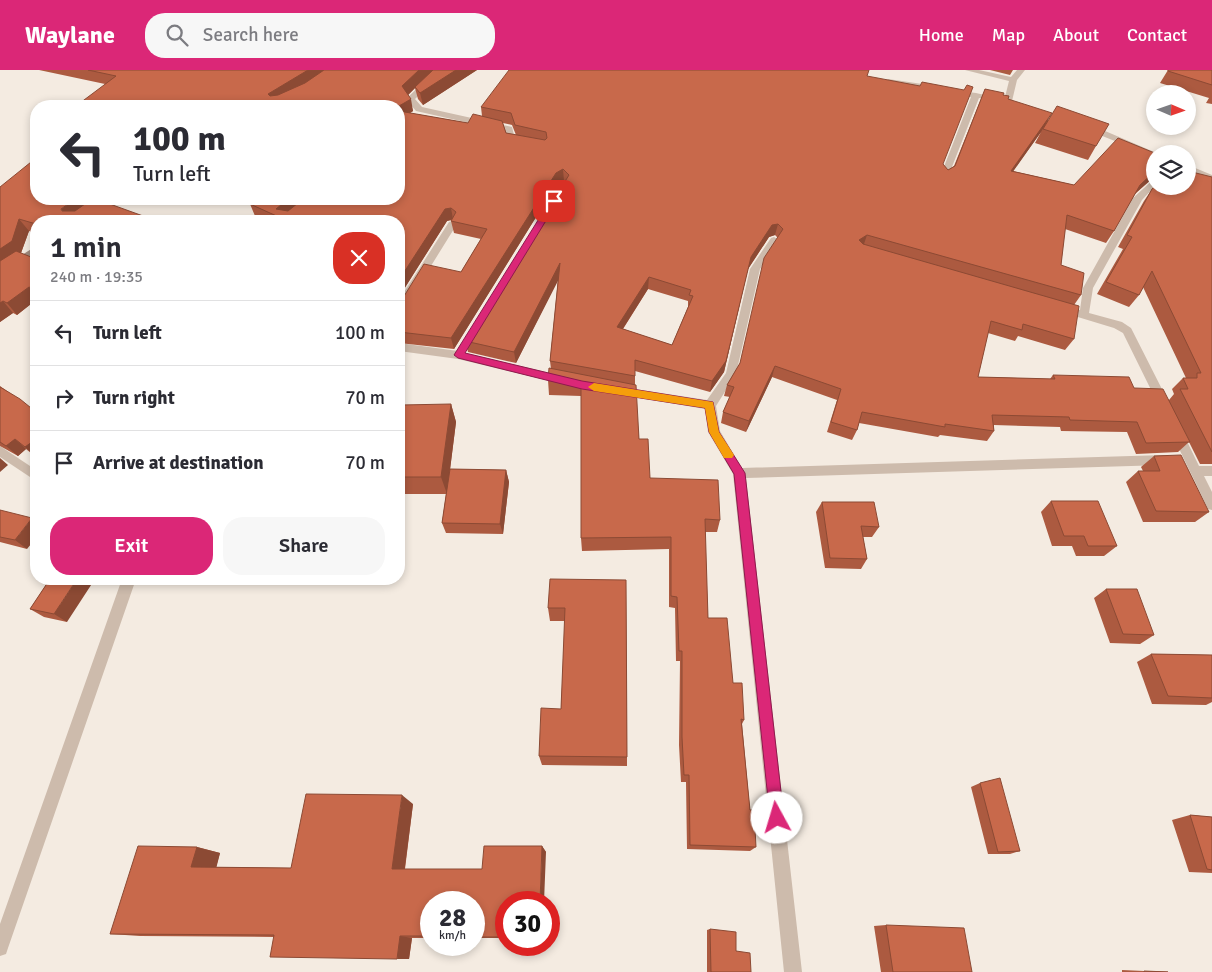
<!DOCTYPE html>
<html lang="en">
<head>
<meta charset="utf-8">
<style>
	body { margin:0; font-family:Signika,sans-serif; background:#f7f7f7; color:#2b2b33; height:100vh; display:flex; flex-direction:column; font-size:19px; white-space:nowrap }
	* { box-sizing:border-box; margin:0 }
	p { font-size:16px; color:#7c7c81 }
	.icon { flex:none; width:28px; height:28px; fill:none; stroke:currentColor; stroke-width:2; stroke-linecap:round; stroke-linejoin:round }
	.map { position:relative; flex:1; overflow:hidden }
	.panel { position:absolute; left:30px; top:145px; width:375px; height:370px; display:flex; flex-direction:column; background:#fff; border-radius:20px; box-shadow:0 2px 8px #0003 }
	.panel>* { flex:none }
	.hud { position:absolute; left:30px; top:30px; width:375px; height:105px; border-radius:20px; box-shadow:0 2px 8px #0003; background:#fff; color:#2b2b33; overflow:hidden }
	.needle { width:32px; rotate:92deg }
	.buttons { position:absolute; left:1146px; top:15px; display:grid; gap:10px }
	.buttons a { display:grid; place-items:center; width:50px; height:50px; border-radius:50%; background:#fff; box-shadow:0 2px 8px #0003; font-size:25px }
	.speed { position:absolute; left:420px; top:821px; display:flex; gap:10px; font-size:25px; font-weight:700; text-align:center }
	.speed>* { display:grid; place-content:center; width:65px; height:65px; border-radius:50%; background:#fff; box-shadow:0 2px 8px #0003; line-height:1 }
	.speed small { font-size:12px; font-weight:400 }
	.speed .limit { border:8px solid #d22; background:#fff; color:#111 }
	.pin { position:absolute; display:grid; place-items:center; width:42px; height:42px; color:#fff; margin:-21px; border-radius:10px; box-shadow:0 2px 8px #0006 }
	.me { position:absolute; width:55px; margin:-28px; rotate:354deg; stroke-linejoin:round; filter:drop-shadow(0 0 4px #0008) }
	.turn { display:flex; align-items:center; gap:18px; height:105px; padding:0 20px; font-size:22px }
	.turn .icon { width:65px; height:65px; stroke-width:2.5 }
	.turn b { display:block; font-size:35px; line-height:42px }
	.round { display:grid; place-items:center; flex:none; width:52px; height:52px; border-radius:20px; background:#f7f7f7 }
	.head { display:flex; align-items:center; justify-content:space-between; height:85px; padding:0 20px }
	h1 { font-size:30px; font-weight:600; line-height:38px }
	.action { display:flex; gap:10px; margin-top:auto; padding:10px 20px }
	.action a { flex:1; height:58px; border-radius:20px; background:#db2777; color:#fff; font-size:20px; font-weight:600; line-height:58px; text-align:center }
	.action a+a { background:#f7f7f7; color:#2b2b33 }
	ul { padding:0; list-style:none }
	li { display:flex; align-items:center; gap:15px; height:65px; padding:0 20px; border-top:1px solid #e1e1e2 }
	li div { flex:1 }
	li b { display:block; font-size:19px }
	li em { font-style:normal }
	header { display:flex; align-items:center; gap:30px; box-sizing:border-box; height:70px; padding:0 25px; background:#db2777; color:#fff }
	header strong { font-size:24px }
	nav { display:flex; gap:28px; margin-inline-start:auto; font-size:18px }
	.search { width:350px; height:45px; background:#f7f7f7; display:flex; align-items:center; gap:12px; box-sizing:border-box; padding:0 18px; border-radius:20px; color:#7c7c81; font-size:19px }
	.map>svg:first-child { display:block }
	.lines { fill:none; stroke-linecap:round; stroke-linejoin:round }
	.street { fill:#cdbbac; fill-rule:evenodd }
	.secondary { fill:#a18a7d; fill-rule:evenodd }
	.wall { fill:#ac5a40; fill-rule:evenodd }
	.shaded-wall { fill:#8c4a34 }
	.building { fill:#c8694b; stroke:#8c4a34; fill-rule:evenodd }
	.route { fill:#db2777; stroke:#8e194d }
	.slow { fill:#f59e0b }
</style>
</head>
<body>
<header>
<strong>Waylane</strong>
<div class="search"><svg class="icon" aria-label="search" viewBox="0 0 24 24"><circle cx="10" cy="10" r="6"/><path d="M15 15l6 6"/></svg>Search here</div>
<nav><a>Home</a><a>Map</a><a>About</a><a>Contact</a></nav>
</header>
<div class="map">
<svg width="1212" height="902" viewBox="0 0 1212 902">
	<rect width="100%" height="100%" fill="#f4ebe1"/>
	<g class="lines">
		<path class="street" d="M436,0H445L415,29L422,37L512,57L515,69L522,71V75L508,73L505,61L416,41L406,29Z
			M965,0H979L1011,7L1017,0H1025L1017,10L1012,31L1008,33L1004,31L1009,11Z
			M888,9L936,16L940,18L936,20L891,13L887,11Z
			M952,20L976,23L1001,29L997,31L979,28L948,107L944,110L940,107L971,27L952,24Z
			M1085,55H1091L1159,84H1155V87L1152,86L1085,59Z
			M1188,95L1212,105V111L1188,101Z
			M1155,108V116L1142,130L1093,218L1089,243L1122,252L1131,258L1169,333L1163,337L1159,336L1123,263L1114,258L1058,241L1057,238L1062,234L1080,240L1083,218L1133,128Z
			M452,151L457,154L403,241L399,242V230L449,152Z
			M774,167L779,170L760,199L736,304L716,336L720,361L742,398L1164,385L1170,390L1164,395L746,408L802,902H784L733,404L708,362L705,339L622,325L616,321L622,317L707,330L726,303L750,199L771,168Z
			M399,273L458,281L563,306L569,310L563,314L458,289L399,281Z
			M1177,357L1181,359L1199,396H1212V406H1204L1212,422V440L1208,439L1171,362Z
			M0,376L36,400V411L0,387Z
			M122,509H136L8,878L6,884L0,886V854Z"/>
		<path class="secondary" d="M102,129H113L82,151H71Z
			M36,176V184L0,207V199Z"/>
	</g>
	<path class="wall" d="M39,0H477L423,35L418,29L415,18L408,25L413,41L410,43L468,53L482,46L481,37L867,6L948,100L954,96L985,19L1003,25L1008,29L1096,76L1088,90L1035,73L1041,62L1013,101L1074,115L1152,92L1154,107L1135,124L1114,161L1106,173L1065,159L1061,195L1081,225L1074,235V269L1065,280L1018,266L1015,271L988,263L978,307L1050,309L1053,305L1134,318L1169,330L1174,324L1172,319L1183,308H1186L1143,217L1139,225L1129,237L1097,224L1123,179L1118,177L1144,131L1152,119L1212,107V394H1200L1189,372L1178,382L1136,384L1127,362L1061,361L1060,357L994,355V361L987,371L940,365L938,367L859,353L857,360L852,370L827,362L837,330L772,307L746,362L721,353L723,342L730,327L724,326L727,315L740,293L778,168L775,165L769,167L748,199L724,302L710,322L635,301V315L639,369L650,408L720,450L717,462H705L708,548L733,613L744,650L742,654L750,740L756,777L750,781L687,779L686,712H681L679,675L680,591H676L675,538L669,537V479L582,481L581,468V326L549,325L548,310L551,299L550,291L558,209L516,293L468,282L465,271L565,112L564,111L556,115L454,279L399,273V231L461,202L481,169L454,163L451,151L452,150L447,151L399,227V151H267L255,146L250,134L399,129L105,14ZM503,53L512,55L516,65L506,63ZM648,219L688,231V237L672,275L623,259Z
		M990,0H1013L1010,5Z
		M1168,0H1212V34L1206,33L1209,28L1160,13Z
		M0,117L36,151V164L29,161L21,183L36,189V230L17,245L13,243L0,252Z
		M0,316L36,342V387L26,379L18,386L0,376Z
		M451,334L456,352L450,399L506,400L509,412L503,464L446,463L442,453L446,424H399V348Z
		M1154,386L1209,442L1195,452H1143L1126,412L1138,401H1143L1141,397Z
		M1051,431L1117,476L1104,486H1076L1072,476H1052L1041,442Z
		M822,432L879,457L872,467H863L867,489L861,499L825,498L816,442Z
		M0,440L27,479L0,472Z
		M50,509L67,552L44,547L30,539Z
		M626,510L627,687V696L542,695L539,686L561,639L565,551H550L548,538Z
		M1106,519L1154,565L1140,574L1110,573L1094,528Z
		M1151,584L1210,585H1212V632L1206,635L1152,634L1137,592Z
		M980,713L1020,781L1010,784H988L971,717Z
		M413,734L405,799H482L542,776L546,782L506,832V868H474V832H431V868H412L409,889L274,867L140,866L110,864L197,777L220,783L216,797L291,798Z
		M1190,745L1212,747V803L1189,802L1172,750Z
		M886,855L972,902H881L874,856Z
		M710,859L736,881L751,902H707V860Z
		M1122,900L1144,901L1168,902H1122Z"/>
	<path class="shaded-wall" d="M308,0H326L272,36L268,24Z
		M419,0H433L405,28L402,16Z
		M456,0H477L423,35L420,23Z
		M411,29L413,41L399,50V36Z
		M1052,43L1041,62L1005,113L1011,101Z
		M563,99L564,111L556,115L454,279L451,268L556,103Z
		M1155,101V105L1154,107L1131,127L1140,115Z
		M75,129H92L69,151L61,139Z
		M288,129H304L282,150L276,139Z
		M451,138L453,149L447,151L399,227V210L445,139Z
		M19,149L29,161L21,183L0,197V179Z
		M778,154L775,165L769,167L748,199L724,302L710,322L712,311L751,187L772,155Z
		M867,165L863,177L859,170Z
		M560,193L561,205L516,293L514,282Z
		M649,207L648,219L617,268V257Z
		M29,217L36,225V230L17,245L7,233Z
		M3,231L13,243L0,252V233Z
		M775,296L772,307L746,362L749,351Z
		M451,334L456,352L447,424L441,407Z
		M15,369L26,379L18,386L6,376Z
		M36,369V387L25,377Z
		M0,388L8,395L0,402Z
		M506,400L509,412L503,464L500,454Z
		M32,448L36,451V468L27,479L15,470Z
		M77,509H95L67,552L54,544Z
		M402,725L413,734L404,804L392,799Z
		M542,776L546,782L544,832H540Z
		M197,777L220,783L215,803L191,797Z
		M400,866L412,868L409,889H397Z"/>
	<path class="building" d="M88,0H308L268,24L270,26L278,25L305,13L324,0H419L402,16L411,29L399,36H76L116,6Z
		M433,0H456L420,23L415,17Z
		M509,0H869L867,6L920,16L922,12L964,20L967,15L973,17L943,94L948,100L955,96L985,19L1004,23L1003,25L1009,26L1008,29L1052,43L1011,101L1074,115L1118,68L1157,84H1155V87L1151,92L1155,93V101L1140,115L1114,161L1067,145L1061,195L1084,203L1081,225L867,165L859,170L863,174L1079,236L1074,269L1023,254L1022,260L991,251L978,307L1055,309L1053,305L1129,307L1134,318L1163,319L1190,372L1146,373L1137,352L1070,350L1069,347L992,345L994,361L945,354V357L862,342L857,360L831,352L841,319L775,296L749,351L723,342L734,317L727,315L740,293L764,188L783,159L778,154L772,155L751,187L726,291L712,311L635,290V306L550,291L560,193L514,282L465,271L569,105L563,99L556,103L451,268L399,262V231H401L424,194L461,202L487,159L451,151L456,142L451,138L445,139L399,210V151H278L281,148L250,134L257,129H288L276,139L288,141L303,129H399V41L468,53L473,44L502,51L506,63L545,70L547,68L546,62L515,55L511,43L481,37ZM649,207L691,220L689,225L693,226L672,275L617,257Z
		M1168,0H1212V15L1168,1Z
		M1057,36L1109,54L1096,76L1043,59Z
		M36,88V129H75L61,139L62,141H75L92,129H96L157,151H36V154L19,149L12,171L0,179V117Z
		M1188,101L1212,107V382L1180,319H1188L1183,308H1197V303H1201L1152,201L1139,225L1106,212L1132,167L1127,165L1152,119L1155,116H1188Z
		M16,181L36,189V220L29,217L7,233L3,231L0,233V191Z
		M549,298L636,315L639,369H648L650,408L718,410L720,450L705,449L708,548H727L733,613H742L744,650L741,649L750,740H754L756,777L690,775L689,705H684L682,667V581H679L677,527L671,526V467L581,468V311L548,310Z
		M0,317L20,329L36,342V369L25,377L15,369L6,376L0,372Z
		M451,334L441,407H399V348L401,335Z
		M1181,385L1209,442L1156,441L1138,401H1160L1154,386Z
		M450,399L506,400L500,454L442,453Z
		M1051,431H1098L1117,476H1088L1084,466H1064Z
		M822,432H874L879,457L861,456L867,489L830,488Z
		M0,440L32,448L15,470L0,467Z
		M50,509H77L54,544L30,539Z
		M550,509L626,510L627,687L539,686L541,638L561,639L565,538H548Z
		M1106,519H1137L1154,565L1123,564Z
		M1151,584L1212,585V628L1168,626Z
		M1000,708L1020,781L998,782L980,713Z
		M306,724L402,725L392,799H482L484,776H542L540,832H506V867H474V832H431V866H400L397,889L270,887L274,865L110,864L138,776L197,777L191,797L291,798Z
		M1190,745L1212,747V800L1207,799Z
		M886,855L964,858L972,902H893Z
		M710,859L736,862V881L750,883L751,902H711Z
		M1144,901L1168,902H1144Z"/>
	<path class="route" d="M554,128L558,131L465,283L582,311L713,332L719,362L745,403L784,748L782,754L777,756L772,754L770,748L734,404L709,362L705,338L582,319L458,288L454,285L550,131Z"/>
	<path class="slow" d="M594,313L713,332L719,362L734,385L732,388H724L709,362L705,338L594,321L588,317Z"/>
</svg>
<div class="buttons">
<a><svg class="needle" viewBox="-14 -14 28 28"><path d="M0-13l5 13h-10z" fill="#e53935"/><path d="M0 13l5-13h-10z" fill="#7c7c81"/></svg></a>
<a><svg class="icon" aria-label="layers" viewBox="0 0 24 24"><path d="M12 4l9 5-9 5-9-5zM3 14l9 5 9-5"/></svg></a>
</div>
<div class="speed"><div>28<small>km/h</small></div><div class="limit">30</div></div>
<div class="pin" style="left:554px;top:131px;background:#d93025"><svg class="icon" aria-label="arrive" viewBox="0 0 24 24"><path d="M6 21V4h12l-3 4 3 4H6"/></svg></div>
<svg class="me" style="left:777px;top:748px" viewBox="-20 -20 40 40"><circle r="19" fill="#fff"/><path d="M0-13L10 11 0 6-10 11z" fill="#db2777"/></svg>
<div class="hud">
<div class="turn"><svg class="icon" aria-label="left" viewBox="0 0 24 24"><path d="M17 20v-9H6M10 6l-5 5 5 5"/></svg><div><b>100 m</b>Turn left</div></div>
</div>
<section class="panel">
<div class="head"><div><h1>1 min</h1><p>240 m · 19:35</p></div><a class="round" style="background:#d93025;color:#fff"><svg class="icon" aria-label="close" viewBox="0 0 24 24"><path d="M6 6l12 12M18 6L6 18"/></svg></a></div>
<ul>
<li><svg class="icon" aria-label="left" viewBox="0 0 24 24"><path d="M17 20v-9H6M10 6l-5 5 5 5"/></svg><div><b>Turn left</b></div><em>100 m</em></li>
<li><svg class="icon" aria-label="right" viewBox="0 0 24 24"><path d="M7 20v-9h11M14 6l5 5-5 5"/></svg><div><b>Turn right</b></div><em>70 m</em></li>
<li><svg class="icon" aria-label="arrive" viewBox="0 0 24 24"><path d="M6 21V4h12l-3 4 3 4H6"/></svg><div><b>Arrive at destination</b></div><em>70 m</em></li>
</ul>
<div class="action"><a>Exit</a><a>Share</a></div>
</section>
</div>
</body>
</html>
